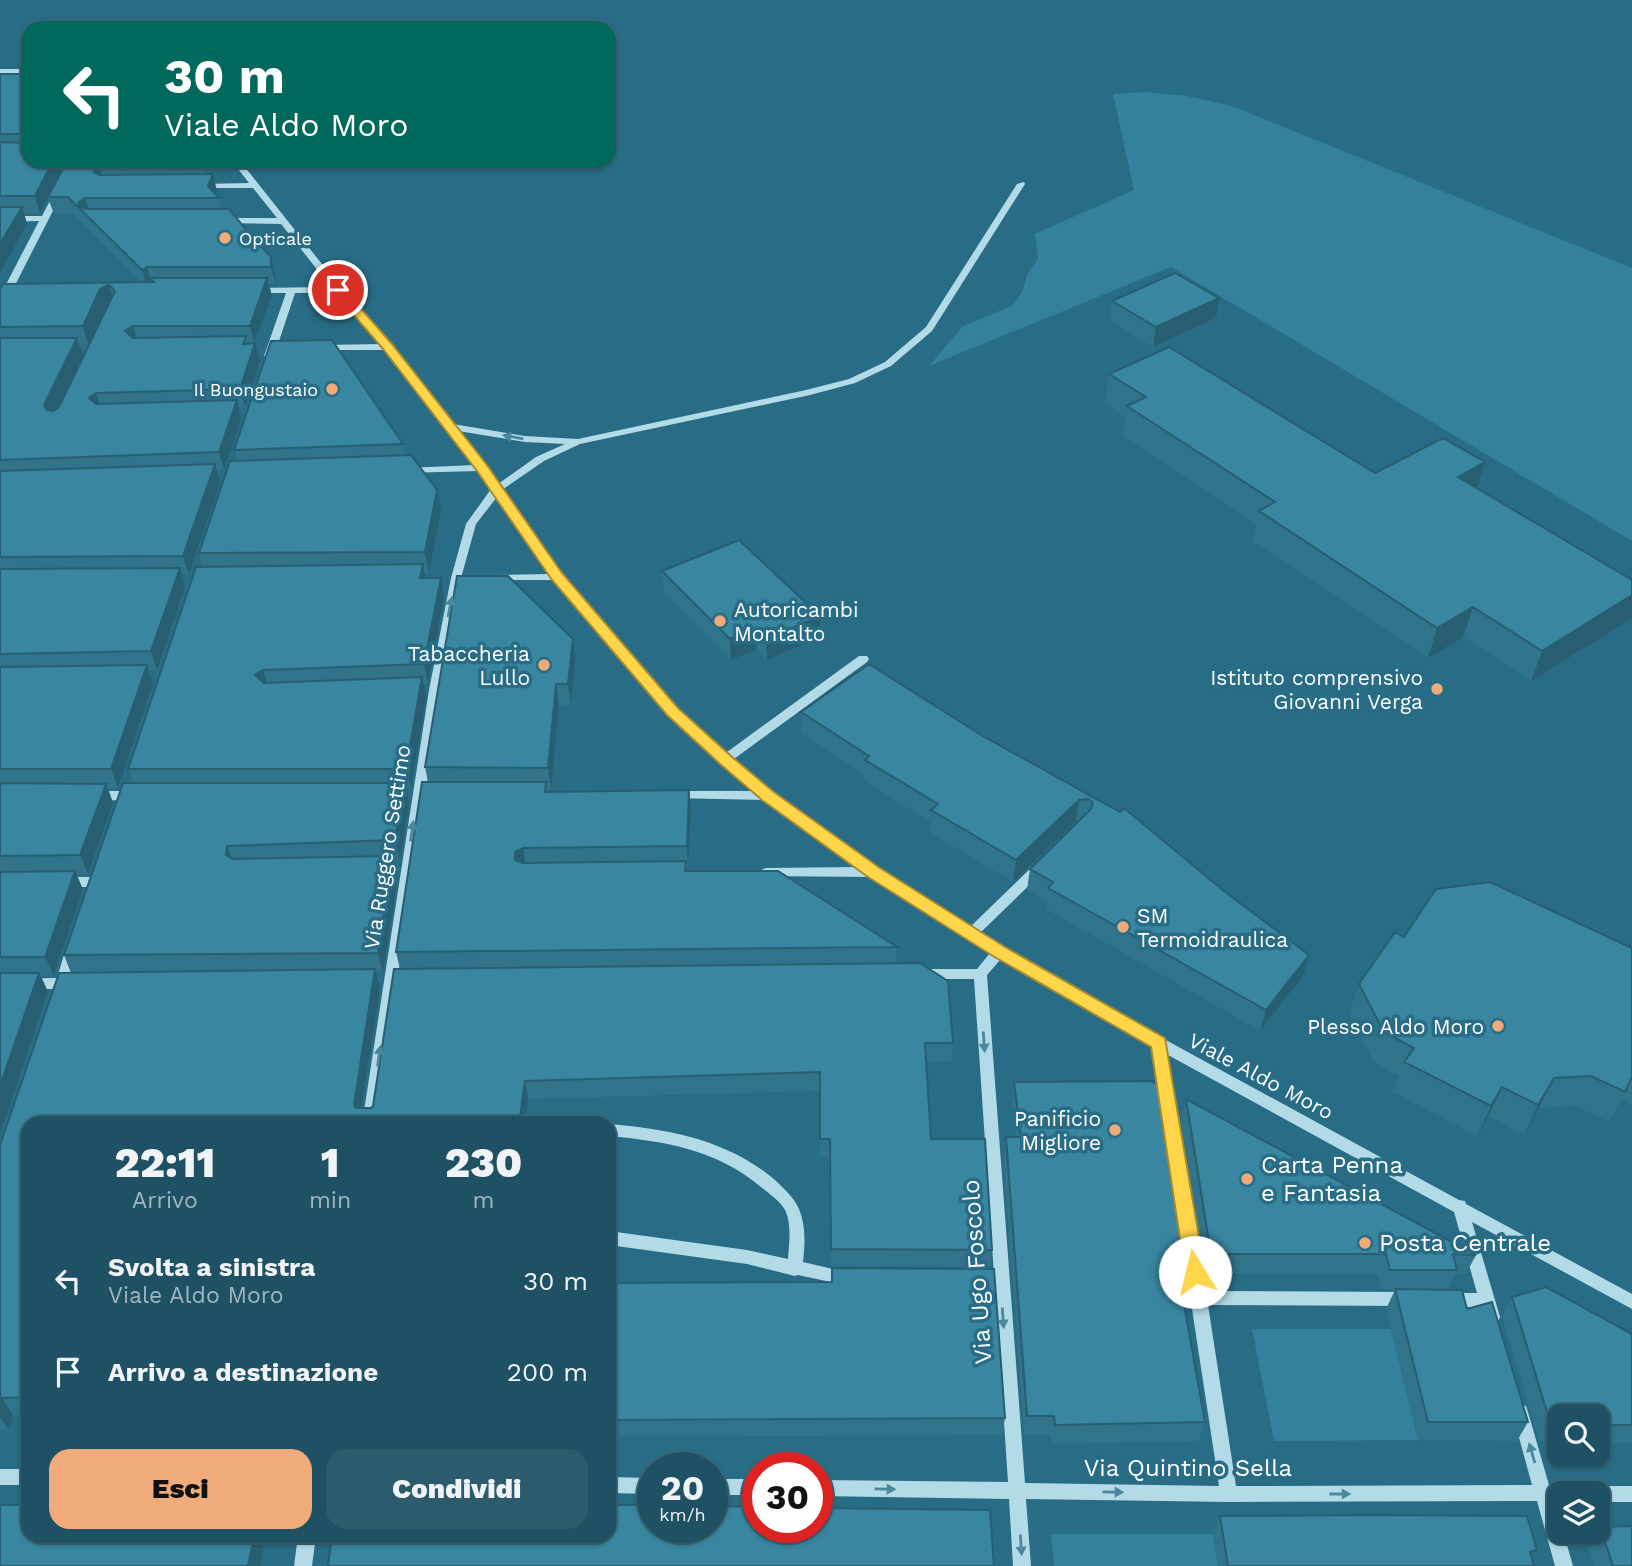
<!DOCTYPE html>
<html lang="it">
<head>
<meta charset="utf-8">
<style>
	body { margin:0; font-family:"Work Sans",sans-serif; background:#2b5b6d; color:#f1f3f6; height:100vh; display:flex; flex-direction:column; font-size:26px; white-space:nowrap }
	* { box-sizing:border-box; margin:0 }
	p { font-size:23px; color:#a1b5bf }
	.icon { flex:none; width:38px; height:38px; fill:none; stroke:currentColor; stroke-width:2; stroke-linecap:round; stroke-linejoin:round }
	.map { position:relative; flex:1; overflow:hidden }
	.sheet { position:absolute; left:21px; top:1116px; width:595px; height:427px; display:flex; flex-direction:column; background:#1e5164; border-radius:21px; box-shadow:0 2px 5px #0004,0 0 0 2px #3c6878 }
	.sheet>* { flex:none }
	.top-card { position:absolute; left:21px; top:21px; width:595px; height:147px; border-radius:21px; box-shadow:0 2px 5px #0004,0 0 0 2px #3c6878; background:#00695c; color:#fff; overflow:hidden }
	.tools { position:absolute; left:1547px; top:1404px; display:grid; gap:14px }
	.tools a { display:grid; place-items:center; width:63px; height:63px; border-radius:14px; background:#1e5164; box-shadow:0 2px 5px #0004,0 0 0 2px #3c6878; font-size:35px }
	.speed { position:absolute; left:637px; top:1452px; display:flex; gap:14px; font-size:35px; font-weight:700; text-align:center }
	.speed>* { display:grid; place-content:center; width:91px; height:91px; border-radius:50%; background:#1e5164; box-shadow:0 2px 5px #0004,0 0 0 2px #3c6878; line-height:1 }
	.speed small { font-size:18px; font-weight:400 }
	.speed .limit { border:10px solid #d22; background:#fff; color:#111 }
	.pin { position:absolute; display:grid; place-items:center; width:60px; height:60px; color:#fff; margin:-30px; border:4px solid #fff; border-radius:50%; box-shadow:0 2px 7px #0007 }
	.me { position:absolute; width:77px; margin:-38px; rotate:351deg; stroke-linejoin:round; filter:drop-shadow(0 0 5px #0008) }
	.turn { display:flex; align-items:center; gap:24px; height:147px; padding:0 28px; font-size:32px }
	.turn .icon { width:91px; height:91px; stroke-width:2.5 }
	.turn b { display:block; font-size:49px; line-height:60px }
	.eta { display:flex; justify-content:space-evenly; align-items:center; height:119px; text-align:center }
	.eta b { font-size:42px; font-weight:800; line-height:49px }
	.button { display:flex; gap:14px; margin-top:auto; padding:14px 28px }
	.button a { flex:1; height:80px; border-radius:21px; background:#efab7a; color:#111; font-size:28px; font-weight:800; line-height:80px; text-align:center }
	.button a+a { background:#2b5b6d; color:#f1f3f6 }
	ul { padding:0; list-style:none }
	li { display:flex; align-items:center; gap:21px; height:91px; padding:0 28px }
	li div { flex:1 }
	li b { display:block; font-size:26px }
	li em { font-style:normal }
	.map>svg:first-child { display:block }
	.green { fill:#33819c }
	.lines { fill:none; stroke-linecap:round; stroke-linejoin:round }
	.minor { fill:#b3dae7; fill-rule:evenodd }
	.wall { fill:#31738a; fill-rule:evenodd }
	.shaded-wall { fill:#285e71 }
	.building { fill:#3986a1; stroke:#285e71; stroke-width:2 }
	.oneway { fill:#4b889e }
	.route { fill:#ffd54a; stroke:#a68a30; stroke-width:2 }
	.poi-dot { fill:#efab7a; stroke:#286c85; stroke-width:2.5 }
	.labels { text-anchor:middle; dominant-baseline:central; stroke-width:7; stroke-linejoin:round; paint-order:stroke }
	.far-poi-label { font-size:18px; fill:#fff; stroke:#286c85; text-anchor:start }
	.poi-label { font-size:21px; fill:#fff; stroke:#286c85; text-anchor:end }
	.street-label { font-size:21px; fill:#fff; stroke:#286c85 }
	.near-poi-label { font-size:24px; fill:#fff; stroke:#286c85; text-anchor:start }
	.near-street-label { font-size:24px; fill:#fff; stroke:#286c85 }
</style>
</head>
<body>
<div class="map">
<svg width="1632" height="1566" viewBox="0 0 1632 1566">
	<rect width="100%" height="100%" fill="#286c85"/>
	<path class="green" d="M1146,92L1187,96L1232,106L1632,268V541L1171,267L929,366L962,327L1013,305L1022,292L1028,273L1038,259L1035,234L1134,190L1113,94Z
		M1252,1329H1391L1418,1440L1274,1441Z
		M1051,1534H1213L1218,1566H1054Z"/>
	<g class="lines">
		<path class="minor" d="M0,69H28V73H0Z
			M232,161H240L341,288L391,345L453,424L525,436L578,439L806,390L849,379L885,362L926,327L1017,184L1024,182L1025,184L932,331L891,366L855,383L810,395L580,444L544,461L502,490L561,575L677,708L727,752L859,656H867L869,659L867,662L734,759C807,823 889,875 970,927L1036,863H1046L1047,866L1046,869L980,933L1164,1039L1459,1200L1465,1201L1466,1204L1632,1294V1309L1472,1222L1500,1317L1498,1322L1492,1324L1486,1322L1481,1307H1450L1444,1305L1442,1300L1444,1295L1450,1293H1477L1454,1212L1168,1055L1205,1291L1407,1292L1413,1294L1415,1299L1413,1304L1407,1306L1208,1305L1236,1486L1532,1485L1512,1412L1514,1406L1520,1404L1526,1406L1528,1412L1549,1485L1565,1487L1567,1493H1559V1501H1554L1559,1519V1531H1563L1573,1566H1555L1537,1501L1229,1502L1026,1499L1031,1566H1013L1009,1499L817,1496V1480L1008,1482L974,979H920L915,978L913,974L915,970L920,969H977L990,953L872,877L761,876L760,873L761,870L766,868L858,867L765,800L672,798L670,795L676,791H755L725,764L721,763L719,759L669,714L554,580H490L489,578L494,575L549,574L497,497L476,524L461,578L441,690L376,1124H362L429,690L451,578L466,524L491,489L479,471L402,473V469L406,468L475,465L385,350H320L318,348L323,345L381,344L336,293H295L274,356L272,358H266L264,356L286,293H253L249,290L250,288L331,287L281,224L221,223V219L224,218H277L253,188H197L196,186L200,184L249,183ZM458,431L525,442L565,444L536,457L498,484ZM1001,959L1152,1046L1219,1486L1025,1483L987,975Z
			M58,190L62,193L5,305L0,308V296L39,221L0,222V216H42L54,193Z
			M95,791H136L142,795C134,802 97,802 89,795Z
			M64,877H95L100,879L101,882L100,885L95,887H64L59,885L58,882L59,879Z
			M73,943L78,944L80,948L70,978L78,979L80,983L78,987L67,988L65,992L60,993L55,992L54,989H0V979L57,978L66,948L68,944Z
			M609,1124C669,1129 728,1140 775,1180C784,1189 794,1197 799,1209C806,1226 805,1244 803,1262L850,1273L853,1278L850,1283L845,1285L798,1275L795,1276L747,1264L609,1245V1231L747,1250L788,1259C789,1244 792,1224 785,1210C780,1201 769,1194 761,1187C718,1150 664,1141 609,1136Z
			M0,1469H28V1485H0Z
			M609,1477L653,1478V1494L609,1493Z
			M712,1479H758V1495H712Z
			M1598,1486H1632V1502H1598V1493H1590L1592,1488Z
			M298,1536H316L312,1566H294Z"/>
	</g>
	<path class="wall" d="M0,74H28V161L202,164L204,174L217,191L216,195L219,198L221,209L248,232L251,245L271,257L275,275V284H269L272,296L254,343L260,361L245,407L238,408L241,419L224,470L217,471L220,483L189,574H182L185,587L157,670L149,671L153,684L118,788H108L113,803L88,874L77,875L83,890L54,975L41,976L48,992L0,1134V289L142,282L73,214H54L48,198L40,213H24L27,224L0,273ZM108,306L59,407L58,408L83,356L79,344H88L106,307Z
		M1112,301L1216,318L1153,347L1110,321Z
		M1109,374L1375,473L1477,488L1632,580L1531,681L1463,637L1428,658L1252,541L1256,524L1123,436L1125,417L1105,403Z
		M403,444L405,455L437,490L441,511L429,573H424L425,578L444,598L428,683L423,684L426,697L411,788H406L409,803L400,860L394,861L398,876L383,972H376L380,988L362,1108H371L373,1106L400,969L396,952L428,782L425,767L575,661L571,705L559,706L551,789H547L548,792L691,810L688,866H686L687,871L897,947L896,964L953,1043L952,1061L926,1062L931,1139L992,1250L990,1267L831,1266L830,1157L820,1158V1091L528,1099L525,1124H28V1414L13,1415L9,1430H0V1145L71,973L64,955L133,783L128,769L203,567L199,553L237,461L234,450Z
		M662,571L820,637L767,660L757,649L731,660L664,592Z
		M801,712L981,735L1120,812L1303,976L1260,1031L1046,909V901L1027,890L1030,869L1079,821H1076L1013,882L929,832L930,822L864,781V775L801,733Z
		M1404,937L1632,948V1105L1621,1100L1609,1122L1576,1106L1539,1108L1524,1135L1488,1116L1477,1136L1393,1092L1399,1076L1374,1062L1349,1014L1359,984Z
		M1014,1082L1189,1254L1184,1274H1179L1205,1422L1199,1441L1051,1444L1050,1435H1024L1003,1157L1006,1137H1016L1012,1103Z
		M1186,1099L1476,1255L1466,1274H1455L1448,1290L1467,1309L1528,1422L1517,1441L1418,1440L1386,1309L1395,1290H1382L1378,1274H1205L1181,1120Z
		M609,1283L1005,1418L1002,1435L609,1437Z
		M1512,1297L1632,1334V1443H1598V1416H1559V1443L1539,1441L1502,1316Z
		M1220,1516L1532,1558L1534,1566H1218L1213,1534Z
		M1600,1527L1632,1566H1594L1587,1545L1597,1531H1598Z"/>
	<path class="shaded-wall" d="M53,161H67L40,213L35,196Z
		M99,165L104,182L98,186L93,169Z
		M213,174L217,191L214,198L208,186Z
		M85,198L90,215L79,206V202Z
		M22,207L27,224L0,273V244Z
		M248,232L252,249L244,245Z
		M271,257L275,275V284L271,267Z
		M147,267L152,285L147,288L142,270Z
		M267,278L272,296L254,343L250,326Z
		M109,285L114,303L106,307L88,344L83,326L100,289Z
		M1219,298L1216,318L1153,347L1156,327Z
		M133,326L138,344L125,331Z
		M77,338L83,356L51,423L44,405Z
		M255,343L260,361L245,407L240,389Z
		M96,393L102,411L89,398Z
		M237,400L241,419L224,470L219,452Z
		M1485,462L1476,492L1458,477Z
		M215,464L220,483L189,574L183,556Z
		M437,490L441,511L429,573L425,552Z
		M423,564L426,584L420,578Z
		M180,568L185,587L157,670L151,651Z
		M441,578L444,598L428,683L424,664Z
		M1632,595V618L1531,681L1542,651Z
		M1473,607L1463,637L1428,658L1437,628Z
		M820,616V637L767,660L766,639Z
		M756,628L757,649L731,660L730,639Z
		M573,639L575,661L571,705L568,684Z
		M147,665L153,684L118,788L111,769Z
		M263,670L269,689L255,675Z
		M422,677L426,697L411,788L406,769Z
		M556,684L559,706L551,789L548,768Z
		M404,783L409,803L400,860L395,840Z
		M106,784L113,803L88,874L80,855Z
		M689,790L691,810L688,866L687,846Z
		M1079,800L1076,821L1013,882L1016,860Z
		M227,846L234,866L226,855Z
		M523,848L526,868L515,860V852Z
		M393,856L398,876L383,972L378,953Z
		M75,871L83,890L54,975L45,957Z
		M1309,955L1303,976L1260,1031L1266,1010Z
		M375,969L380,988L359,1124L354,1105Z
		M39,973L48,992L0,1134V1086Z
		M1554,1078L1539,1108L1524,1135L1538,1105Z
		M525,1081L528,1099L525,1124H519Z
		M1502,1087L1488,1116L1477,1136L1491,1106Z
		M2,1398L13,1415L9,1430L0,1417V1404Z
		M254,1536H266L260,1566H248Z"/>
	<path class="building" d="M0,74H28V161H53L35,196H0V142L23,143L25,136L23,134H0Z
		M67,161H198L202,164L99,165L93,169L94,172L99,175L213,174L208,186L219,198H85L79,202V206L85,209H229L248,232L244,245H260L271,257V267H147L142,270L68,197H48Z
		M0,207H22L0,244Z
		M1175,273L1219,298L1156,327L1112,301Z
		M150,278H267L250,326H133L125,331L133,338L246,336L243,344L255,343L240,389L96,393L89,398L96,404L237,400L219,452L0,460V338H77L44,405L47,410L53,411L59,407L115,291L109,285L100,289L83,326L0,327V289L3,284L154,282Z
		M332,340L403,444L234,450L271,341Z
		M1169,347L1375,473L1443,438L1485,462L1458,477L1632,580V595L1542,651L1473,607L1437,628L1259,511L1275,502L1127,406L1146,397L1109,374Z
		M411,455L437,490L425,552L199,553L230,461Z
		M215,464L183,556L0,557V471Z
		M739,540L820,616L766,639L756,628L730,639L662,571Z
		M423,564L420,578H441L424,664L263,670L255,675L264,683L422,677L406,769H128L196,567Z
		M180,568L151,651L0,654V569Z
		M457,576H508L573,639L568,684H556L548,768L425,767Z
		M869,664L981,735L1120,812L1124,808L1224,891L1309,955L1266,1010L1048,888L1053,882L1030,869L1091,809L1093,803L1089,799L1079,800L1016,860L931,810L938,804L865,760L869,756L801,712Z
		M147,665L111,769H0V667Z
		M422,782H546L545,792L689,790L687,846L523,848L515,852V860L523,863L686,861L685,871H778L897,947L396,952Z
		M0,783L106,784L80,855L0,856Z
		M123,783H404L395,840L227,846L226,855L233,859L393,856L378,953L64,955Z
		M75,871L45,957H0V872Z
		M1490,882L1632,948V1077L1625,1092L1591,1076L1554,1078L1538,1105L1502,1087L1491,1106L1404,1062L1414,1048L1384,1032L1359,984L1395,932L1404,937L1436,889Z
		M920,963L948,981L953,1043H925L931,1139H985L992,1250L831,1249L830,1139H820V1072L525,1081L519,1124H28V1397L2,1398L0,1404V1145L59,973L375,969L354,1105L356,1108H371L373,1106L394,969Z
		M0,973H39L0,1086Z
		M1152,1081L1163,1087L1189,1254H1175L1205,1422L1055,1425L1054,1416H1027L1006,1137H1021L1014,1082Z
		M1186,1099L1476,1255L1453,1254L1457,1270H1390L1386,1254H1211Z
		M832,1268L994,1269L1005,1418L609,1420V1283L832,1282Z
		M1546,1287L1632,1334V1425H1598V1416H1559V1423L1550,1422L1512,1297Z
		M1395,1289L1462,1290L1467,1309L1492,1302L1528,1422H1428Z
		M0,1505H28V1536H254L248,1566H0Z
		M609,1505H653V1528H712V1506L758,1507V1528H817V1508L990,1510L994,1566H328L332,1536H609Z
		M1372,1515L1527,1516L1537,1550L1530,1552L1534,1566H1228L1220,1516Z
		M1632,1526V1566H1613L1600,1527Z"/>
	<defs><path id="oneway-solid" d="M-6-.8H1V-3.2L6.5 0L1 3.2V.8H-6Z" transform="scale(1.75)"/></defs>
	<g class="oneway">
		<use href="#oneway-solid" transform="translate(513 437) rotate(-170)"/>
		<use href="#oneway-solid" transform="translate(450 607) rotate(-79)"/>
		<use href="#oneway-solid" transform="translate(412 831) rotate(-82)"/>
		<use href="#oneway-solid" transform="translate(984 1042) rotate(86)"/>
		<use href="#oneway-solid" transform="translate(379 1056) rotate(-82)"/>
		<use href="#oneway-solid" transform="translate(1003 1318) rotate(86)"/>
		<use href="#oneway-solid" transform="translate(1532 1453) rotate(-106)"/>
		<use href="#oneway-solid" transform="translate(885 1489) rotate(1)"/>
		<use href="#oneway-solid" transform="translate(1113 1492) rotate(1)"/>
		<use href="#oneway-solid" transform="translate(1340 1494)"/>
		<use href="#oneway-solid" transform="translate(1021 1545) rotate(86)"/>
	</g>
	<path class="route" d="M334,287H342L392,344L487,465L562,573L678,708L731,756L774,792L880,868L1005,947L1165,1038L1205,1272L1202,1278L1195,1281L1188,1278L1185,1272L1151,1047L993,956L868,877L762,800L720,764L667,715L552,580L477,471L383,349L334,292Z"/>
	<g class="poi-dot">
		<circle cx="225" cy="238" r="7"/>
		<circle cx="332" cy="389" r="7"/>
		<circle cx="720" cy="621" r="7"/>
		<circle cx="544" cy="665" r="7"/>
		<circle cx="1437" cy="689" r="7"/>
		<circle cx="1123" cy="927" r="7"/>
		<circle cx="1498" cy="1026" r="7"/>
		<circle cx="1115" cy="1130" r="7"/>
		<circle cx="1247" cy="1179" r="7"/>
		<circle cx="1365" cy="1243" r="7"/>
	</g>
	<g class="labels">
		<g class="far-poi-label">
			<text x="239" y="238">Opticale</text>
			<text x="318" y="389" text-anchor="end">Il Buongustaio</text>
		</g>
		<g class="poi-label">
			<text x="734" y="609" text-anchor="start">Autoricambi<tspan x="734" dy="24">Montalto</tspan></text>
			<text x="530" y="653">Tabaccheria<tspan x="530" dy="24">Lullo</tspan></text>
			<text x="1423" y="677">Istituto comprensivo<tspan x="1423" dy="24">Giovanni Verga</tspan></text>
			<text x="1137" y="915" text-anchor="start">SM<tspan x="1137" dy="24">Termoidraulica</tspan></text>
			<text x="1484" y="1026">Plesso Aldo Moro</text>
			<text x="1101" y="1118">Panificio<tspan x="1101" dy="24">Migliore</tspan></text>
		</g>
		<g class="street-label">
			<text transform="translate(387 847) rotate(-81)">Via Ruggero Settimo</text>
			<text transform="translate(1261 1076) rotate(28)">Viale Aldo Moro</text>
		</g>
		<g class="near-poi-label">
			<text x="1261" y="1165">Carta Penna<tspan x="1261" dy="28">e Fantasia</tspan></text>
			<text x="1379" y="1243">Posta Centrale</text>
		</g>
		<g class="near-street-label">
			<text transform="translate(977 1272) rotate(-94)">Via Ugo Foscolo</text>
			<text x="1188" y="1468">Via Quintino Sella</text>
		</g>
	</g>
</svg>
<div class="tools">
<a><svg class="icon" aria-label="search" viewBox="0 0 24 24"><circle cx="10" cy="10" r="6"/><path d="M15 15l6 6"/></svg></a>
<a><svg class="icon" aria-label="layers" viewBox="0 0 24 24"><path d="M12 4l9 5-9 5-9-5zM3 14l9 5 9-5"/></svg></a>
</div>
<div class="speed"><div>20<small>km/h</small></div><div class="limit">30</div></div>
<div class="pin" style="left:338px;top:290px;background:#d93025"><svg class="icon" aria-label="arrive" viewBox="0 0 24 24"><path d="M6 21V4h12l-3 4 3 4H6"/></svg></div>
<svg class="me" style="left:1195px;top:1272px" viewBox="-20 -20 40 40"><circle r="19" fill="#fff"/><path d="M0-13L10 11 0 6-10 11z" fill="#ffd54a"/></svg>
<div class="top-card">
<div class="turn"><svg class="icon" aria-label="left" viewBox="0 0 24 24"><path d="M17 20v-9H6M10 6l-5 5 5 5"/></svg><div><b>30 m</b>Viale Aldo Moro</div></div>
</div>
<section class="sheet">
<div class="eta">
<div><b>22:11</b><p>Arrivo</p></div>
<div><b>1</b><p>min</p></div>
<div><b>230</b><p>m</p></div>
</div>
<ul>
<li><svg class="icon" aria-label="left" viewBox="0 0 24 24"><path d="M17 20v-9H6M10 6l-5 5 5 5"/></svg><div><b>Svolta a sinistra</b><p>Viale Aldo Moro</p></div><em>30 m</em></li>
<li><svg class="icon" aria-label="arrive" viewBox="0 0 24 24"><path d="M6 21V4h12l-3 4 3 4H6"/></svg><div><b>Arrivo a destinazione</b></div><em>200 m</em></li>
</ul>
<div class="button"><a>Esci</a><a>Condividi</a></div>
</section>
</div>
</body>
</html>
